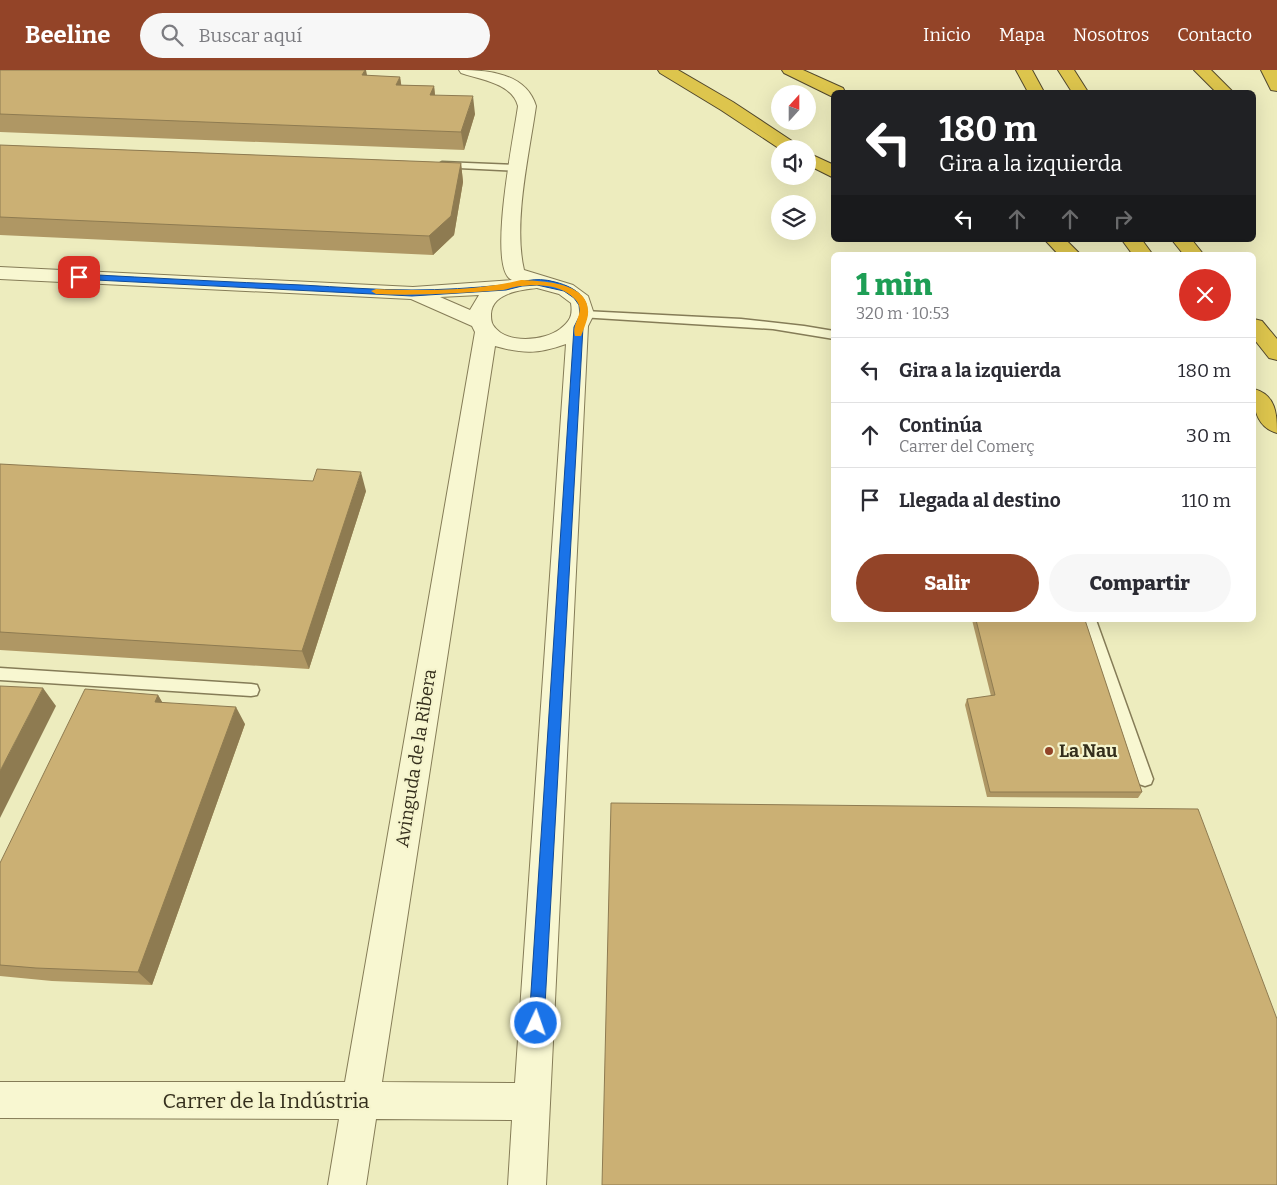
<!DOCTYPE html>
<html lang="es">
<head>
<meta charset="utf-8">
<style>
	body { margin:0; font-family:Bitter,serif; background:#f7f7f7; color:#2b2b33; height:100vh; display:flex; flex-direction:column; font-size:19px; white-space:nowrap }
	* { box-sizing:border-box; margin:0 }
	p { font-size:16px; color:#7c7c81 }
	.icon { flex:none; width:28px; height:28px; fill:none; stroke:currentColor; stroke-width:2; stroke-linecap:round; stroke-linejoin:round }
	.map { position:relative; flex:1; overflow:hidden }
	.panel { position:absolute; left:831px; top:182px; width:425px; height:370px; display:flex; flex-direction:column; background:#fff; border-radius:8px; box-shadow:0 5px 20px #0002 }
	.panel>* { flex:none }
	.top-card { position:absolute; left:831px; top:20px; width:425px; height:152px; border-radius:8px; box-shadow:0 5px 20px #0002; background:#202124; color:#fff; overflow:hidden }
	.needle { width:32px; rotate:21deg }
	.buttons { position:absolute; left:771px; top:15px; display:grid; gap:10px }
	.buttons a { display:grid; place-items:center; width:45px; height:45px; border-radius:50%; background:#fff; box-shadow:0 5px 20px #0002; font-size:25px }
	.pin { position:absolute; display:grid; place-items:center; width:42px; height:42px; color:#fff; margin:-21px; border-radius:10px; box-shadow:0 2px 8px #0006 }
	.me { position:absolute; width:55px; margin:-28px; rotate:3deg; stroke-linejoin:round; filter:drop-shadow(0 0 4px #0008) }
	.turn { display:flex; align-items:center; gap:18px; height:105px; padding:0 25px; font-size:22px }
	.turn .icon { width:65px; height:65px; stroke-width:2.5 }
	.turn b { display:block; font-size:35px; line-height:42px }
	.lanes { display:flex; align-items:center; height:48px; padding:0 25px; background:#0003; justify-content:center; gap:25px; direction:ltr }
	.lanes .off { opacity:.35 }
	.round { display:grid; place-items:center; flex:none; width:52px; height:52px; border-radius:26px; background:#f7f7f7 }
	.summary { display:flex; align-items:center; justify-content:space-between; height:85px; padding:0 25px }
	h1 { font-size:30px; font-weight:800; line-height:38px; color:#1e9e55 }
	.primary-button { display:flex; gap:10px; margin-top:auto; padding:10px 25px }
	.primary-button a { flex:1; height:58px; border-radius:30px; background:#934428; color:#fff; font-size:20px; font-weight:800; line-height:58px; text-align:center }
	.primary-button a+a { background:#f7f7f7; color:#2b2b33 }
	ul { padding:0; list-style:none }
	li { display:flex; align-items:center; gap:15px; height:65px; padding:0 25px; border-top:1px solid #e1e1e2 }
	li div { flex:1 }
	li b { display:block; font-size:19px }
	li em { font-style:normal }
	header { display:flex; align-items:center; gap:30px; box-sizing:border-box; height:70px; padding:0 25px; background:#934428; color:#fff }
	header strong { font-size:24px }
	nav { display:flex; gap:28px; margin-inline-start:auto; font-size:18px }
	.search { width:350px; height:45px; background:#f7f7f7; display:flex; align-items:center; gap:12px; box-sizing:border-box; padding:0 18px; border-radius:28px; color:#7c7c81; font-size:19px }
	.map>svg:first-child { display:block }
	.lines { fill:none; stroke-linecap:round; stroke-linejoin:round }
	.service-casing { stroke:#857c57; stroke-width:3 }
	.minor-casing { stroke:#857c57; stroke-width:2 }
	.motorway-casing { stroke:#52482c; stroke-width:2 }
	.service { fill:#f8f7d1; fill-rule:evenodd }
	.minor { fill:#f8f7d1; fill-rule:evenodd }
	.motorway { fill:#ddc54d; fill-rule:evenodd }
	.wall { fill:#af9764 }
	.shaded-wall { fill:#8e7b51 }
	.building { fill:#cbb074; stroke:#8e7b51 }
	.route { fill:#1a73e8; stroke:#114b97 }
	.slow { fill:#f59e0b }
	.poi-dot { fill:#934428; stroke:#f5f4cd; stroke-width:2 }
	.labels { text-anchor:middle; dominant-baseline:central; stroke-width:4.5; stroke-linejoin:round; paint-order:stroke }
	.poi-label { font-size:18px; font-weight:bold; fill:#342e1c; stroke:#f5f4cd; text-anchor:start }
	.street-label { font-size:18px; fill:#342e1c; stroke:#f5f4cd }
	.near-street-label { font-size:21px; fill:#342e1c; stroke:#f5f4cd }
</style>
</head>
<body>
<header>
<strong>Beeline</strong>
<div class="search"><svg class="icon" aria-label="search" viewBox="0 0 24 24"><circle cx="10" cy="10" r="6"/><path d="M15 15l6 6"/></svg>Buscar aquí</div>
<nav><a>Inicio</a><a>Mapa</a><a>Nosotros</a><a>Contacto</a></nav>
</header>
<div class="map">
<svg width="1277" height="1115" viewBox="0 0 1277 1115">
	<rect width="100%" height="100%" fill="#edecbe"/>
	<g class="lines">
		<defs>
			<path id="service" d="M442,92L518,95L523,98L518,101L438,97L437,95Z
				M584,241L741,249L804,256L834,261V269L773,259L580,247L578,245L580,243Z
				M1082,550H1096L1153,709L1151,714L1145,716L1139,714L1137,709Z
				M0,598L251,614L257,615L259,620L257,625L251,626L0,610Z"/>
			<path id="minor" d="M459,0C488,0 526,3 536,36C529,85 513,153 524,200L573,215L588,226L594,244L588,256L546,1115H508L512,1050L376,1049L366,1115H328L339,1049L0,1048V1012H345L475,262L472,256L411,229L0,209V197L413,217L512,210C486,200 515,61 518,36C512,13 481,10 461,3ZM537,218L559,224L571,233C573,246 570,251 560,259C544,271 506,275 493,255C491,252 491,248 491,244C492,223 520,220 537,218ZM479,225L470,240L440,227ZM566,274L515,1013L382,1012L495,276C523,284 538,284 566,274Z"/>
			<path id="motorway" d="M658,0H678L733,32L798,75L801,79H780L721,40L660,3Z
				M782,0H803L843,18L845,22H834V26H831L784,3Z
				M1016,0H1032L1044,22H1028Z
				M1058,0H1074L1088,22H1072Z
				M1194,0H1211L1233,22H1216Z
				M1261,0H1277V21L1271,20Z
				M808,83L834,95V108L808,95Z
				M1045,170H1066L1081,185H1059Z
				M1122,170H1142L1153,185H1133Z
				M1172,170H1192L1204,185H1184Z
				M1254,249L1262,251L1277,269V290L1269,288L1254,269Z
				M1254,319C1276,325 1277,344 1277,363C1256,357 1253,337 1254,319Z"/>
		</defs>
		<use href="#service" class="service-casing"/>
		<use href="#minor" class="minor-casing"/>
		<use href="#motorway" class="motorway-casing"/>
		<use href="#service" class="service"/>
		<use href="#minor" class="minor"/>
		<use href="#motorway" class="motorway"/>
	</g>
	<path class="wall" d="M0,0H226H225L400,7L401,15L434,16L435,25L475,44L464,80L0,62Z
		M0,75L461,93L463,112L454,165L433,185L0,165Z
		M0,394L366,421L309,599L0,580Z
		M972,550H1085L1142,722L1138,728L987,727L965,635L967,629L991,626Z
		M158,625L162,632L245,654L152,915L52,911L0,906V793Z"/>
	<path class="shaded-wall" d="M365,0H366L369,15L362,5Z
		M400,7L403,25L396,15Z
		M434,16L436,34L430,25Z
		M473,26L475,44L464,80L461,62Z
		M461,93L463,112L454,165L433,185L429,166Z
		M361,402L366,421L309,599L302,581Z
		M43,618L56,636L0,748V701Z
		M158,625L168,642L155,632Z
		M236,637L245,654L152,915L138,902Z"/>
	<path class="building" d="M0,0H365L362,5L400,7L396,15L434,16L430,25L473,26L461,62L0,44Z
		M0,75L461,93L451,146L429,166L0,147Z
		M0,394L313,411L317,399L361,402L302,581L0,562Z
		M976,550H1085L1142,722H990L967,629L995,625Z
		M0,616L43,618L0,701Z
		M85,619L158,625L155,632L236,637L138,902L36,898L0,895V793Z
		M611,733L1198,739L1277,949V1115H602Z"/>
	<path class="route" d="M79,204C153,208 228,212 302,215C339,217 375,220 412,220C442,220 473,218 503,215C523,213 533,206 555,212C579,218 595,232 583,257L544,953L542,958L536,960L531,958L529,953L574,257L580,245L579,235L574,228L564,221L537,215L522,216L506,220L412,226L76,209L74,207Z"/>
	<path class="slow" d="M521,210C542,211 591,212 588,244C588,248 583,261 581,266H575C571,254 584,245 578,233C573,225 562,219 553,217C544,215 531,215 522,216C515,216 509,219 503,220C461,223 418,226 376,224L371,221L376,219C420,221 478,221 521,210Z"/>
	<circle class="poi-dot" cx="1049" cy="681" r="5"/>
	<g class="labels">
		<g class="poi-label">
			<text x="1059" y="681">La Nau</text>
		</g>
		<g class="street-label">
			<text transform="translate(416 688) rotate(-81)">Avinguda de la Ribera</text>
		</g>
		<g class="near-street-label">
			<text x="266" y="1031">Carrer de la Indústria</text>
		</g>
	</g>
</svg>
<div class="buttons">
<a><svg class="needle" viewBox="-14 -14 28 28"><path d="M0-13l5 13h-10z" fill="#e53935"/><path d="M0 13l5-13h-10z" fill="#7c7c81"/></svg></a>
<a><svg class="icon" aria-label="sound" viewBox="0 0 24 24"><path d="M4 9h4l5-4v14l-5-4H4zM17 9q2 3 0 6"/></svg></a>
<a><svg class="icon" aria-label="layers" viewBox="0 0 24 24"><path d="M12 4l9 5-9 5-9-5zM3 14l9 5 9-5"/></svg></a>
</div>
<div class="pin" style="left:79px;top:207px;background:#d93025"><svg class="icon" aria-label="arrive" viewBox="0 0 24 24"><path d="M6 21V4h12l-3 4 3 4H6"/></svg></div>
<svg class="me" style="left:536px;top:953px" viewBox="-20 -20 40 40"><circle r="17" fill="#1a73e8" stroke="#fff" stroke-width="3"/><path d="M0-11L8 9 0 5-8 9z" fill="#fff"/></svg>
<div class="top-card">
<div class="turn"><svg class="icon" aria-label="left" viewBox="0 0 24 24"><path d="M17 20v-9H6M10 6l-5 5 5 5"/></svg><div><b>180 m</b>Gira a la izquierda</div></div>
<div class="lanes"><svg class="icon" aria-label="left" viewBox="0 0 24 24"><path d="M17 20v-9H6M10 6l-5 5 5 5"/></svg><svg class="icon off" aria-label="ahead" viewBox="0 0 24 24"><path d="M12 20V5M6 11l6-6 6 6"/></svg><svg class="icon off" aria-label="ahead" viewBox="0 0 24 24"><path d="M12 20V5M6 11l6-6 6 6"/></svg><svg class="icon off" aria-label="right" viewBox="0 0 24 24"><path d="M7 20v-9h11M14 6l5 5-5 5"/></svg></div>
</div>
<section class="panel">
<div class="summary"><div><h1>1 min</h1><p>320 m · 10:53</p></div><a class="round" style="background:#d93025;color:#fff"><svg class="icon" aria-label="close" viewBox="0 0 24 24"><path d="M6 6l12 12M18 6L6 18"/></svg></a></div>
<ul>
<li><svg class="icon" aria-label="left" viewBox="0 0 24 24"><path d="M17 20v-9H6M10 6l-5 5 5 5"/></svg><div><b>Gira a la izquierda</b></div><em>180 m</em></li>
<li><svg class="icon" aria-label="ahead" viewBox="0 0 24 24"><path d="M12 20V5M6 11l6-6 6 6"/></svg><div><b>Continúa</b><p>Carrer del Comerç</p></div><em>30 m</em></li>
<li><svg class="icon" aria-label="arrive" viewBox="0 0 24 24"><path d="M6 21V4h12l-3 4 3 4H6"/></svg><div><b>Llegada al destino</b></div><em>110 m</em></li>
</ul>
<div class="primary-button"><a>Salir</a><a>Compartir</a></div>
</section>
</div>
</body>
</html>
